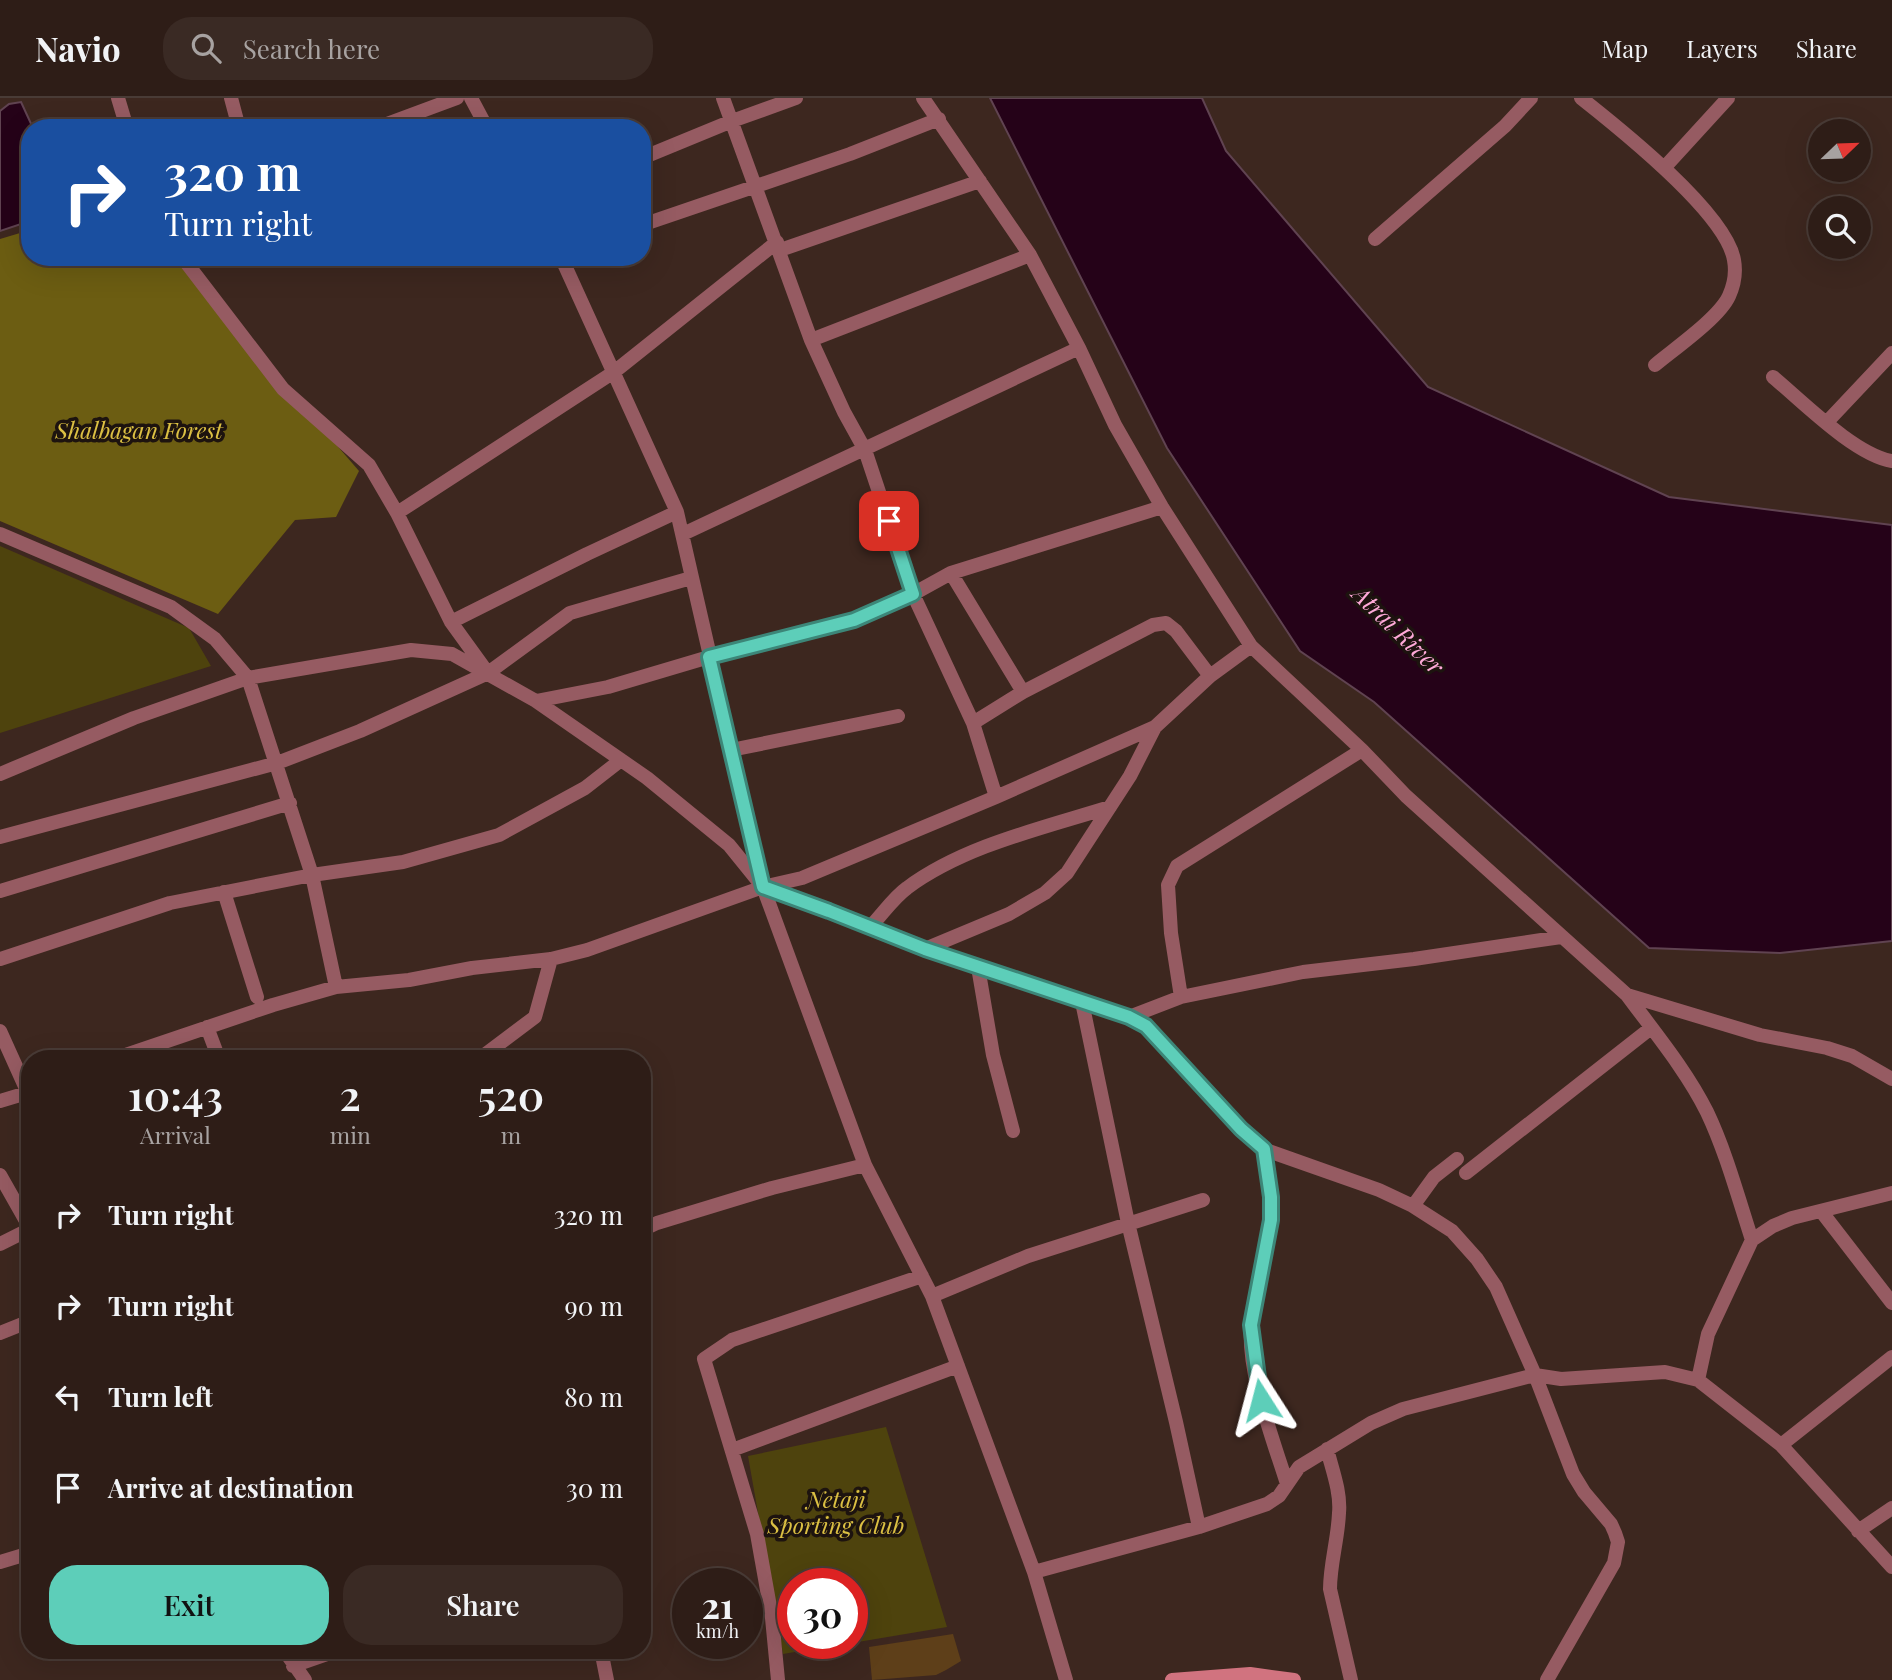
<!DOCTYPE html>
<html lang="en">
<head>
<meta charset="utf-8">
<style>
	body { margin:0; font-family:"Playfair Display",serif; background:#3a2a24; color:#f1f3f6; height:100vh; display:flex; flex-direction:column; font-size:26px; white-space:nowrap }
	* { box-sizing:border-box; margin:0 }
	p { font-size:23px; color:#a7a2a1 }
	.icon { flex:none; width:38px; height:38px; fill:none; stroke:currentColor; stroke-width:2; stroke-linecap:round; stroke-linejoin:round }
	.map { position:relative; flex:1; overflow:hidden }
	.details { position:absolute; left:21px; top:952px; width:630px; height:609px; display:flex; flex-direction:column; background:#2e1d17; border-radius:28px; box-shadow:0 7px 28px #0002,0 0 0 2px #493b36 }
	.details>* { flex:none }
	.banner { position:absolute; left:21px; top:21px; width:630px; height:147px; border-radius:28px; box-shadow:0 7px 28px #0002,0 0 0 2px #493b36; background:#1a4fa0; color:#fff; overflow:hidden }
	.needle { width:46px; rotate:67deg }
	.controls { position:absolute; left:1808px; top:21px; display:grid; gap:14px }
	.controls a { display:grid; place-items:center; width:63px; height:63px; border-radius:50%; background:#2e1d17; box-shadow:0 7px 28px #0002,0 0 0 2px #493b36; font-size:35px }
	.speed { position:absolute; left:672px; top:1470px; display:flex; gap:14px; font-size:35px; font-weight:700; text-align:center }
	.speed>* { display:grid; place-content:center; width:91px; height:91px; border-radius:50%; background:#2e1d17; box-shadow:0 7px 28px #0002,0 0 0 2px #493b36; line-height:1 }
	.speed small { font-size:18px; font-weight:400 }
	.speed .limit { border:10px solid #d22; background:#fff; color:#111 }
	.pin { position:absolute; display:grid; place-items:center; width:60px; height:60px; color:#fff; margin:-30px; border-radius:14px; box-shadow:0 4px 10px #0006 }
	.me { position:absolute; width:77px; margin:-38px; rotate:351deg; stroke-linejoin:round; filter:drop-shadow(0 0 5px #0008) }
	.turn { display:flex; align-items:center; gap:24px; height:147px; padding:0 28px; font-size:32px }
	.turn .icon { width:91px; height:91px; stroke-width:2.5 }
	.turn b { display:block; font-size:49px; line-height:60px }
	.eta { display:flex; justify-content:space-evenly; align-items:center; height:119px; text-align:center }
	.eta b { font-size:42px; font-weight:600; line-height:49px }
	.primary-button { display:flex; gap:14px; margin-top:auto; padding:14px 28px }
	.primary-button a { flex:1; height:80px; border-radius:28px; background:#5dceb9; color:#111; font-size:28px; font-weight:600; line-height:80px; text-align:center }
	.primary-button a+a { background:#3a2a24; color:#f1f3f6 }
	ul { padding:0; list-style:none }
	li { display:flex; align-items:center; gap:21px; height:91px; padding:0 28px }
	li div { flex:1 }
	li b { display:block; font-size:26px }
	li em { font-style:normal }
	header { display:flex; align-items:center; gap:42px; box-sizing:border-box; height:98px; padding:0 35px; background:#2e1d17; border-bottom:2px solid #493b36 }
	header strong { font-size:33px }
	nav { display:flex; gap:38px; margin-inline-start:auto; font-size:24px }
	.search { width:490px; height:63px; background:#3a2a24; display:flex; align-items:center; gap:18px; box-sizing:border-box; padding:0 24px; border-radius:28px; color:#a7a2a1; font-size:26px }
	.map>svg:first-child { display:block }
	.green { fill:#4e430d }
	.forest { fill:#6c5d12 }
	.water { fill:#250218; stroke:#604351; stroke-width:2 }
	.building { fill:#5e3f19 }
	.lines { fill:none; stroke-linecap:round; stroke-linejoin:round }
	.street { stroke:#965b62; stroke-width:14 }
	.secondary { stroke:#d1737f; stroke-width:14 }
	.route-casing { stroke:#3c8678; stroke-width:18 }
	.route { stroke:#5dceb9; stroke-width:12 }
	.labels { text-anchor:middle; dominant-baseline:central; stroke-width:7; stroke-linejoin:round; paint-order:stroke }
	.park-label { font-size:23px; font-style:italic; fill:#dcc043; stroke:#1d130f }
	.water-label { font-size:24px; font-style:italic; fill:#fea9d8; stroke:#1d130f }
</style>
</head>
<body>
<header>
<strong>Navio</strong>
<div class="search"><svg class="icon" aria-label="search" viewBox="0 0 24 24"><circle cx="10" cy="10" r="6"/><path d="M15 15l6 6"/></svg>Search here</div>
<nav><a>Map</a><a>Layers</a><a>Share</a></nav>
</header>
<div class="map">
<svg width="1892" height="1582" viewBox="0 0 1892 1582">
	<rect width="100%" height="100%" fill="#3d271f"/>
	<path class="green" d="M0,448L189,530L211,568L0,635Z
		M886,1329L947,1529L852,1545V1486H793V1545H848L783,1556L748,1358Z"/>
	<path class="forest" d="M30,132V159H174L359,373L336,419L295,422L218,516L0,423V141Z"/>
	<path class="water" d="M990,0H1202L1226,53L1428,289L1669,399L1892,427V843L1780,855L1649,850L1374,604L1300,553L1167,350Z
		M21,4L33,30H30V123L0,133V13L9,6Z"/>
	<path class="building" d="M953,1536L961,1563L946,1572L936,1577L872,1582L869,1549Z"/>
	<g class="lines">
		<path class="street" d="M118,0L127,30
			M231,0L239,30
			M471,0L487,30
			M723,0L811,242L844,314L865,352L913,496L973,625L996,699
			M923,0L1030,157L1079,250L1115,327L1162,409L1251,548L1362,652L1406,698L1627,897L1760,937L1827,950L1852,958L1892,981
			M1581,0C1619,30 1726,115 1734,162C1736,173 1734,187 1729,198C1719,220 1674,251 1655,267
			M376,30L457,0
			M642,60L732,23L796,0
			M1664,70L1728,0
			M642,127L850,56L939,21
			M1375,141L1505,28L1531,0
			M780,152L980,83
			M182,159L283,291L369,367L397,415L451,524L485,571
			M561,159L677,414L763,789L865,1067L932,1198L1034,1474L1066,1582
			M811,242L1030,157
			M1773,279C1803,304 1855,357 1892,363
			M1827,324L1892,255
			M397,415L614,274L777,144
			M0,436L171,509L215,541L248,580L312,777L336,889
			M683,436L1079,250
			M951,475L1023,594
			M451,524L587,456L677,414
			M536,603L608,589L709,559L854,522L913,496L951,475L1162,409
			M973,625L1023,594L1153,527L1166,525L1176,533L1210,578
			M731,652L898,618
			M0,676L134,620L248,580L411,552L452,556L536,603L647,680L729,747L763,789L829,812L925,851L1129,919L1146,928L1241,1031L1263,1051L1379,1092L1413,1108L1452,1133L1477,1161L1496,1189L1535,1277L1561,1281L1665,1274L1698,1282L1781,1347L1892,1469
			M0,739L277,665L360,633L488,575L570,515L691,480
			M0,793L290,705
			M224,794L257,899
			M870,829C882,817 893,800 907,790C963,748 1043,730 1110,709
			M925,851L1009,816L1045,795L1067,775L1130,678L1155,629L1210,578L1251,548
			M0,861L170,805L312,777L403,764L499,737L585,690L621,662
			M978,869L993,957L1013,1033
			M1627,897C1655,935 1686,972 1707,1014C1726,1054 1738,1099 1752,1142
			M1181,899L1171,835L1168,787L1177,768L1362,652
			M1082,904L1128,1125L1176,1324L1199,1429
			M1129,919L1181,899L1303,874L1414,861L1561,839
			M207,929L219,961
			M0,933L28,995
			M114,961L273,907L336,889L409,882L472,870L551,861L587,852L763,789L802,780L996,699L1155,629
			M479,961L535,919L551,861
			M0,1003L30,994
			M1263,1051C1267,1075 1273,1100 1270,1125C1266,1159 1254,1191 1251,1225C1247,1275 1272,1338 1287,1386
			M1466,1075L1651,930
			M0,1077L30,1130
			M1413,1108L1434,1079L1457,1061
			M1821,1113L1892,1205
			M642,1132L657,1125L772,1090L865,1067
			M0,1146L30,1131
			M932,1198L1028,1158L1203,1102
			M0,1235L30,1223
			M1698,1282L1708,1236L1752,1142L1773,1128L1792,1120L1892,1095
			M1781,1347L1892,1259
			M1327,1351C1332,1371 1341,1394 1339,1415C1338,1441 1330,1466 1330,1491L1351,1582
			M732,1352L958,1268
			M1858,1433L1892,1410
			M0,1464L30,1455
			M1034,1474L1199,1429L1267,1406L1279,1398L1299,1369L1371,1325L1403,1311L1535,1277L1573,1376L1584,1394L1611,1426L1615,1435L1618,1444L1614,1465L1547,1582
			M284,1552L305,1582
			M601,1552L607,1582
			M293,1568L339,1552
			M778,1582L772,1520L757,1436L704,1261L732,1242L922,1178"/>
		<path class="secondary" d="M1172,1582L1250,1576L1294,1582"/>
	</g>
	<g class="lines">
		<defs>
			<path id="route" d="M889,423L913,496L854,522L709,559L763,789L829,813L925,851L1129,919L1146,928L1241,1031L1264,1051L1271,1099V1122L1251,1227L1261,1302"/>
		</defs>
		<use href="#route" class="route-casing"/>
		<use href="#route" class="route"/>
	</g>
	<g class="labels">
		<g class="park-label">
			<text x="139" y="331">Shalbagan Forest</text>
			<text x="836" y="1400">Netaji<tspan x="836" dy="26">Sporting Club</tspan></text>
		</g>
		<g class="water-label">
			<text transform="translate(1399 531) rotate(44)">Atrai River</text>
		</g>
	</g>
</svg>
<div class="controls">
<a><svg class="needle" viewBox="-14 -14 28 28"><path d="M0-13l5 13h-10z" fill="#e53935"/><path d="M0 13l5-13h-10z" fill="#a7a2a1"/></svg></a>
<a><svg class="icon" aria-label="search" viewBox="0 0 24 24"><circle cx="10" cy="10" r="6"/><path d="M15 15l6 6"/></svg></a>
</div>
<div class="speed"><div>21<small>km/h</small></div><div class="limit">30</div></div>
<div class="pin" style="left:889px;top:423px;background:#d93025"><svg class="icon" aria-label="arrive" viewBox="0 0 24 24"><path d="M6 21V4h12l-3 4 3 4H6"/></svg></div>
<svg class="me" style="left:1261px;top:1302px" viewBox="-20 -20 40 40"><path d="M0-17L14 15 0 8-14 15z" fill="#5dceb9" stroke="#fff" stroke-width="4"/></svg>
<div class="banner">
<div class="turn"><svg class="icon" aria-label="right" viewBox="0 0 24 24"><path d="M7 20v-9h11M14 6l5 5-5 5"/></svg><div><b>320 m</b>Turn right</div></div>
</div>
<section class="details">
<div class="eta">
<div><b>10:43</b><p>Arrival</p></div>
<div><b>2</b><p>min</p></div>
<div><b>520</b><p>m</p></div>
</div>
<ul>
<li><svg class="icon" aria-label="right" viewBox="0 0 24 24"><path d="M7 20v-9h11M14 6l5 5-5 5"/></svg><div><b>Turn right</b></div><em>320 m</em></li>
<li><svg class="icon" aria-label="right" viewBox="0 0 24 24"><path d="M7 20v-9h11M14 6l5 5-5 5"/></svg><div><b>Turn right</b></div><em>90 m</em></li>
<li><svg class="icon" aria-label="left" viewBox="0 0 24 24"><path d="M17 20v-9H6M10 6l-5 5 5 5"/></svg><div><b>Turn left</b></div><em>80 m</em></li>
<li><svg class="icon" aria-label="arrive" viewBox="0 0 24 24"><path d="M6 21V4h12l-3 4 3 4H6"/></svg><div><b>Arrive at destination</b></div><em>30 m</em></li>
</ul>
<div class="primary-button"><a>Exit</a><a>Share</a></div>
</section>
</div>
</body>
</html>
